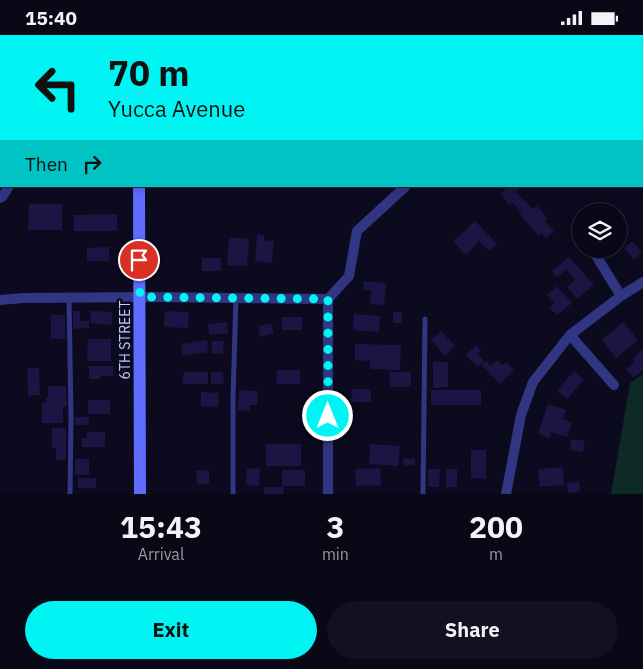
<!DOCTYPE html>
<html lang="en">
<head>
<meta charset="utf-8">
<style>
	body { margin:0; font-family:"IBM Plex Sans",sans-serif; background:#121120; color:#f1f3f6; height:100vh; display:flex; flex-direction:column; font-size:19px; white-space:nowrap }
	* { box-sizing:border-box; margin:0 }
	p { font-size:16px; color:#999aa1 }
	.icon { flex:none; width:28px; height:28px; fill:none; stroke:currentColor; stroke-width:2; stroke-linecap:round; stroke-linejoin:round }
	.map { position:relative; height:459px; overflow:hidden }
	.drawer { display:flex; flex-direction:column; background:#090817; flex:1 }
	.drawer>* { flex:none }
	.banner { position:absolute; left:0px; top:0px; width:644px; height:152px; box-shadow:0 2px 12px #0003,0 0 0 1px #292936; background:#00f4f4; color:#111; overflow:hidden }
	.buttons { position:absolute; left:572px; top:168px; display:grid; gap:10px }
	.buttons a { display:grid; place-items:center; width:55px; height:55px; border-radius:50%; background:#090817; box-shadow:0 2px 12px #0003,0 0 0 1px #292936; font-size:25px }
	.pin { position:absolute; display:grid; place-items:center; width:42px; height:42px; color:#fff; margin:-21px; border:2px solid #fff; border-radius:50%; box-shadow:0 1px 5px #0007 }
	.me { position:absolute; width:55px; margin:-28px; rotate:0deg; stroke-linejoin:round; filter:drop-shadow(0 0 4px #0008) }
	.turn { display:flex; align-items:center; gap:18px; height:105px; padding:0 25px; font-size:22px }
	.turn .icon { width:65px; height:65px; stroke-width:2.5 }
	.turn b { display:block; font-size:35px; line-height:42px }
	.then { display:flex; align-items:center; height:48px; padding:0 25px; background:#0003; gap:10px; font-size:19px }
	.eta { display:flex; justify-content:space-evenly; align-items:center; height:85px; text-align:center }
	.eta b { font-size:30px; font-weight:800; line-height:35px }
	.cta { display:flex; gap:10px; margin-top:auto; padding:10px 25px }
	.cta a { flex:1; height:58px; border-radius:30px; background:#00f4f4; color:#111; font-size:20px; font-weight:800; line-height:58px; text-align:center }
	.cta a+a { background:#121120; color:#f1f3f6 }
	.status { display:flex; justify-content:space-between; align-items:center; height:35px; padding:0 25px; background:#090817; direction:ltr }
	.status svg { height:14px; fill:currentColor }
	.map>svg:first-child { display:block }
	.green { fill:#0d2a26 }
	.building { fill:#1a1542 }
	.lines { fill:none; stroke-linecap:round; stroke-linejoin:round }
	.lane { stroke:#313683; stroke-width:5 }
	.street { stroke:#313683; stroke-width:10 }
	.secondary { stroke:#606cff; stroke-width:12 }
	.route { stroke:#00f4f4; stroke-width:9; stroke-dasharray:0 16.2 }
	.labels { text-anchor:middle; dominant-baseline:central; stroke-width:5; stroke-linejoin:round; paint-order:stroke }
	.street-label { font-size:14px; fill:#cac9ff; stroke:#0c0a1f }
</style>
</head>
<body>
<div class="status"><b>15:40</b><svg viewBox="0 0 49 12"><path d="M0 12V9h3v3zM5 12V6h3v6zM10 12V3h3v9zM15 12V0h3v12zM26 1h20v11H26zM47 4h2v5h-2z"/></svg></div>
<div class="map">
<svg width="643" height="459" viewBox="0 0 643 459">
	<rect width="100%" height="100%" fill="#0c0a1f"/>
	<path class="green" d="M643,339V459H611L630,348Z"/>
	<path class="building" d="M509,151H517L520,154L516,157L533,174L537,171L548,184L545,187L554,196L546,203L541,198L539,201L520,180L522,178L512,167L510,170L500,159Z
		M29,169H62V195H28Z
		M117,179V196H74V180Z
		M475,186L497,209L489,216L479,206L466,220L453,207Z
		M620,192L627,202L619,207V193Z
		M257,199L264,200V205L274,206L272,228L255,226Z
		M229,202L249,204L247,231L227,230Z
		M632,206L642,217L634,225L624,213Z
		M109,212V226H87V213Z
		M569,222L594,250L577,264L567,252L575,245L566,235L557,242L552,236Z
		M202,223H221V236H202Z
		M364,246L386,248L384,270L370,269L371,255H363Z
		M557,251L572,268L557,280L549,272L554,268L547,260Z
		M73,276H80V286H89V293L73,294Z
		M91,276L112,277V290L90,288Z
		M165,276L189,277L188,293L164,292Z
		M393,277H402V288H393Z
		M354,279L380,281L379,297L353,295Z
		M51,280H65V304H51Z
		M282,282H302V295H282Z
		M227,287L228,298L209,300L208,289Z
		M623,287L638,305L616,323L602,305Z
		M271,288L274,298L260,302L258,292Z
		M441,296L455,311L445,321L431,305Z
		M88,304H111V326H87Z
		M207,305L208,317L183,321L181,309Z
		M212,306H224L223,319L212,318Z
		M355,309L401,310L400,335L370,334V326L355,325Z
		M476,310L481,316L478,319L484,326L478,332L466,320Z
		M643,314V335L634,343L626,334L635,326L632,324Z
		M497,325L502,330L506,327L514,335L500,349L481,330L486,326L491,330Z
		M433,327H448V352L433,353Z
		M89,331H113V341H100V344H89Z
		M27,333H39L40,360L28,361Z
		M277,335H300V349H276Z
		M574,336L584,345L567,364L557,355Z
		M184,337H208V349H182Z
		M211,337H223L224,349H211Z
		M389,337H411V352H390Z
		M48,351H66L67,371H63V388H42V368H46V363H48Z
		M352,354H371V367H351Z
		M239,355L258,356L257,370H250L249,376L238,375Z
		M431,355H481V370H431Z
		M201,357L219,358L218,372L201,371Z
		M88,365H110V379H88Z
		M548,369L566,375L563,384L572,388L567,402L551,397L549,403L538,399Z
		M75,382H89V390H75Z
		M52,393H66V425H56V413H52Z
		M87,397H105V412H82V403H87Z
		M571,404L585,406L583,417L570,415Z
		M266,409H301V431H266Z
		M370,409L400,411L398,431L369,429Z
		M471,415H486V444L471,443Z
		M415,423V430L404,431L403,424Z
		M75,424H89V440H75Z
		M563,432L564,450L540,452L538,434Z
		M247,433L260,434L259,451L246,450Z
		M380,433L381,450L356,451L355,434Z
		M428,434H440L439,452H428Z
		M446,434H457V452H446Z
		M209,435V449H197L196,436Z
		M282,435H305V451H283L284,459H264V452H282Z
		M78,443H96V453H78Z
		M579,446L580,456L568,458L567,448Z"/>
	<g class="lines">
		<path class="lane" d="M0,66H1
			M642,135H643
			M69,263L71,382L70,459
			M233,459V363L236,262
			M423,459L425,284"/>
		<path class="street" d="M59,1V0
			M524,1L525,0
			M0,163L3,161L9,151
			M592,214L621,261
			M328,264V459
			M0,265L23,263L153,262L328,264L349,241L357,196L406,151
			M570,300L614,350
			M506,459L521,380L533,347L570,300L621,261L643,247"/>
		<path class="secondary" d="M138,0V1
			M139,151L140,459"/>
	</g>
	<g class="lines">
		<path class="route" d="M139,225L140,262L328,264V381"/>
	</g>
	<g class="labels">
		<g class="street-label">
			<text transform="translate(125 305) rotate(-90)">6TH STREET</text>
		</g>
	</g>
</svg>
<div class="buttons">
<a><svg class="icon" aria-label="layers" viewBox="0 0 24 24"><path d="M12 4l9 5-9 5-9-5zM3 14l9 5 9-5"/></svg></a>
</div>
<div class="pin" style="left:139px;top:225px;background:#d93025"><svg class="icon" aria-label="arrive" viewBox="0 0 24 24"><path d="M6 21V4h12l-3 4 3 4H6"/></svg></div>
<svg class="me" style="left:328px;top:381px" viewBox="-20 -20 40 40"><circle r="17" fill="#00f4f4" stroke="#fff" stroke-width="3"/><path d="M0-11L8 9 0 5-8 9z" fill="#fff"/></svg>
<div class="banner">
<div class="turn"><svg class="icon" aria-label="left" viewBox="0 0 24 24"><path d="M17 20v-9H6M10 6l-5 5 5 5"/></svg><div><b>70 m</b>Yucca Avenue</div></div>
<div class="then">Then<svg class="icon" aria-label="right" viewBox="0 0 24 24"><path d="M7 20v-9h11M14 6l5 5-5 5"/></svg></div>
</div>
</div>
<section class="drawer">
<div class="eta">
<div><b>15:43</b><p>Arrival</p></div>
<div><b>3</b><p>min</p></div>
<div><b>200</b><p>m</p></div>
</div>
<div class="cta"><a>Exit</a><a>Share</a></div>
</section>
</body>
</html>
